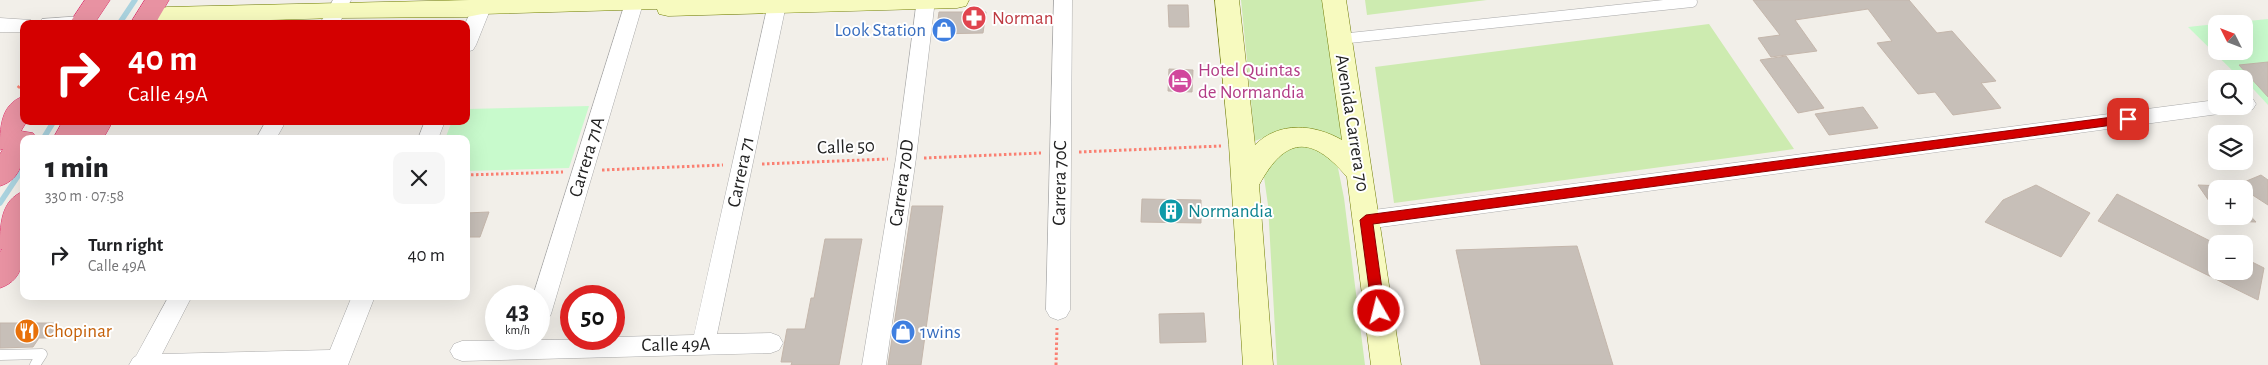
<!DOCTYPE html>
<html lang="en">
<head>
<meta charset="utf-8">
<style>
	body { margin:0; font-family:"Alegreya Sans",sans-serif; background:#f6f6f6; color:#202124; height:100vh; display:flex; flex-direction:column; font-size:19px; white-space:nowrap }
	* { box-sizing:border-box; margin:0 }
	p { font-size:16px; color:#757577 }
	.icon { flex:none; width:28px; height:28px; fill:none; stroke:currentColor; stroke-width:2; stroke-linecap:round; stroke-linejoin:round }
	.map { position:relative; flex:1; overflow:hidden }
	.panel { position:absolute; left:20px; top:135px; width:450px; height:165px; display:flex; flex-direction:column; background:#fff; border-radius:10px; box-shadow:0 5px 20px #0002 }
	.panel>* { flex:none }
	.top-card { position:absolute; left:20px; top:20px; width:450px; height:105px; border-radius:10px; box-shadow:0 5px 20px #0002; background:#d40000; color:#fff; overflow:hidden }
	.needle { width:32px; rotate:312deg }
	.fabs { position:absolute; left:2208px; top:15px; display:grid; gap:10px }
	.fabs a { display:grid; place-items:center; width:45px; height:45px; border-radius:10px; background:#fff; box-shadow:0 5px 20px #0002; font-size:25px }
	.speed { position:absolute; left:485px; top:285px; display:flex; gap:10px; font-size:25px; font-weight:700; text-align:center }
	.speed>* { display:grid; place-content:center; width:65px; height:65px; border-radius:50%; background:#fff; box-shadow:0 5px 20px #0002; line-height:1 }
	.speed small { font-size:12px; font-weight:400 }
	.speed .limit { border:8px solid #d22; background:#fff; color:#111 }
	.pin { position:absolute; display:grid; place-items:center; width:42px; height:42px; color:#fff; margin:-21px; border-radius:10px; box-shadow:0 2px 8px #0006 }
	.me { position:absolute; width:55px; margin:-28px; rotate:352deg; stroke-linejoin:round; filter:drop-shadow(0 0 4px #0008) }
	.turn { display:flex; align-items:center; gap:18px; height:105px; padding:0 25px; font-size:22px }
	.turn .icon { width:65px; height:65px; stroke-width:2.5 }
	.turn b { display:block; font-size:35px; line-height:42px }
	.round { display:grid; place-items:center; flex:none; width:52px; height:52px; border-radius:10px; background:#f6f6f6 }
	.overview { display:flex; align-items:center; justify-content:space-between; height:85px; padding:0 25px }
	h1 { font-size:30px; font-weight:800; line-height:38px }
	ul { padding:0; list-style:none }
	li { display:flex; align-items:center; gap:15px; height:70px; padding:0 25px }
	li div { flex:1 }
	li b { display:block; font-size:19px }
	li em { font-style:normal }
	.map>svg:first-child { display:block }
	.grass { fill:#cdebb0 }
	.park { fill:#c8facc }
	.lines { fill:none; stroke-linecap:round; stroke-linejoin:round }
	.stream { stroke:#aad3df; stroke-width:5.5 }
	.building { fill:#c7bfb8; stroke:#c4b6ab }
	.lane-casing { stroke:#a9a9a9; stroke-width:11 }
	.street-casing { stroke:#a9a9a9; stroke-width:1 }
	.secondary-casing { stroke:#707d05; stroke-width:1 }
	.highway-casing { stroke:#dc2a67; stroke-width:1 }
	.path { stroke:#fa8072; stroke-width:3; stroke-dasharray:2.5 2.5; stroke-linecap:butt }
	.lane { stroke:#fff; stroke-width:10 }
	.street { fill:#fff; fill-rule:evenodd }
	.secondary { fill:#f7fabf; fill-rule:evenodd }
	.highway { fill:#e892a2; fill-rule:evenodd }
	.route { fill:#d40000; stroke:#8a0000 }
	.labels { text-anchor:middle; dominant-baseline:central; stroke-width:4; stroke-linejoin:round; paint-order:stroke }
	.health-label { font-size:19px; fill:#be3a42; stroke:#fff; text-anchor:start }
	.shop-label { font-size:19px; fill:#366cbe; stroke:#fff; text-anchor:end }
	.hotel-label { font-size:19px; fill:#b23c85; stroke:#fff; text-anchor:start }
	.street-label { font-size:19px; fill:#222; stroke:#fff }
	.culture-label { font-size:19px; fill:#0d838f; stroke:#fff; text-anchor:start }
	.food-label { font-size:19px; fill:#c56008; stroke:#fff; text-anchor:start }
</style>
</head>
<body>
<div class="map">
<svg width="2268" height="365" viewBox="0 0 2268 365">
	<rect width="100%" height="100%" fill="#f2efe9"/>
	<path class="grass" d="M1241,0H1322L1344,143L1283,130L1255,141Z
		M1365,0H1487L1367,15Z
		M1709,24L1794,149L1394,203L1375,67Z
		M1307,143L1337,163L1344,198L1365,365H1277L1268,205L1263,170L1277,152Z"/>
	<path class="park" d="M2268,19V105L2244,79H2241L2188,27L2216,24V51H2244V24H2219Z
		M589,106L569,168L466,171V139H445L452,121H466V109Z"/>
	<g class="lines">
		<path class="stream" d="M119,24L135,0
			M43,139L54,121
			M0,203L24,167"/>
	</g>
	<path class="building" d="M1753,0H1909L1937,33L1952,31L1996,81L1981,83L2001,108L1953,115L1935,92L1918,94L1877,43L1892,41L1868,9L1795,20L1817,51L1771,57L1758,38L1780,35Z
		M1168,5H1188L1189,27H1169Z
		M939,12H986L983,33L936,34Z
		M1786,56L1824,108L1798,113L1760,60Z
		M2268,62V97L2239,65Z
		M1169,69L1193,70L1192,92L1168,91Z
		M1863,107L1878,128L1829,135L1815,114Z
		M2261,175L2268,180V205L2237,185Z
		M2036,185L2090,213L2061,257L1985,222L2003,200Z
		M2198,185L2224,186L2226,189H2216V211Z
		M2117,194L2216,244V271H2244V258L2264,268L2258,300L2098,221Z
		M1142,199L1201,200V223L1141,222Z
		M912,206H943L921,365H888Z
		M2244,209L2256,222L2224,221L2220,216H2244Z
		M489,212L480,237H466V213Z
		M825,239H862L839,365H791L792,362H781L787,329H805L811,298H814Z
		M1577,246L1613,365H1481L1456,250Z
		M1204,313L1206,342L1160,343L1159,314Z
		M0,323H58L49,338H39L33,347L0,348Z"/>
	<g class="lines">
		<defs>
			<path id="lane" d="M1340,39L1692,2L1691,0
				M0,355L42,354L35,365"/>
			<path id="street" d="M333,0H351L339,24H320Z
				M476,0H494L476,45L473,50L466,52L465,24Z
				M626,0H644L551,314L547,321L539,324V296H533Z
				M769,0H787L717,334L771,333L779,336L783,343L779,350L771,353L462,361L454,358L450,351L454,344L462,341L614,339V337L694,335Z
				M917,0H935L916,158L886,365H862L896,158Z
				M1054,0H1072L1070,310L1066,317L1058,320L1050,317L1046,310Z
				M82,16L89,18L91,24H40L42,19Z
				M0,18L31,20L33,24H24V32H0Z
				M2244,97L2253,99L2256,104L2253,109L2244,111L2236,107L2233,111L2226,113L1366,229L1358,226L1355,220L1358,214L1366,211L2216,100V106H2244Z
				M266,121H286L276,139H256Z
				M425,121H445L438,139H418Z
				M169,296H192L162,354L330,350L352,296H375L348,365H129L133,358L136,356Z"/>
			<path id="secondary" d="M969,0L966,6L957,8L668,16L659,14L657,9L482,14L467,17L337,18L167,23L158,21L155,15L158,9L167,7L470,0Z
				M1215,0H1239L1255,145C1279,121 1314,124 1342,140L1322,0H1346L1401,365H1371L1347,177C1311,134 1285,137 1259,185L1273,365H1243L1229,145Z"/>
			<path id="highway" d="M85,0H110L94,24H69Z
				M145,0H169L155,24H130Z
				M24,96V121H27L21,131L33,133L37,139H24C24,159 22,179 0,186V154L3,149L0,150C0,128 0,104 24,96Z
				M63,121H113L103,139H53Z
				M24,191V225L22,228H24C24,252 27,279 0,288V252L2,249H0C0,226 0,200 24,191Z"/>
		</defs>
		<use href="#lane" class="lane-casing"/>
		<use href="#street" class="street-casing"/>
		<use href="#secondary" class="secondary-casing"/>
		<use href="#highway" class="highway-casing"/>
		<path class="path" d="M18,88L24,80
			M1079,152L1221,146
			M924,158L1041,153
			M762,164L888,159
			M602,170L723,165
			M466,175L563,172
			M1056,365L1057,328"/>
		<use href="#lane" class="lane"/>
		<use href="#street" class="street"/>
		<use href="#secondary" class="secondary"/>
		<use href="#highway" class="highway"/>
	</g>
	<path class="route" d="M2128,115L2133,119L2128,123L1373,224L1385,311L1383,314H1374L1372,311L1360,220L1366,215Z"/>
	<defs>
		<symbol id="pharmacy-disc" viewBox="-11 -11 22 22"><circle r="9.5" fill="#e0444e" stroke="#fff"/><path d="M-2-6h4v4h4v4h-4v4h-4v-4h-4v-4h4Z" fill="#fff"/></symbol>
		<symbol id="shop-disc" viewBox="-11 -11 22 22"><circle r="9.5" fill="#3f7fe0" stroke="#fff"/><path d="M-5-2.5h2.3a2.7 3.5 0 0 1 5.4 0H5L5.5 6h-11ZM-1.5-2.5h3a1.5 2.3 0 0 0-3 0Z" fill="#fff"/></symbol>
		<symbol id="hotel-disc" viewBox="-11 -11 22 22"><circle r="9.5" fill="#d1479c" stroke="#fff"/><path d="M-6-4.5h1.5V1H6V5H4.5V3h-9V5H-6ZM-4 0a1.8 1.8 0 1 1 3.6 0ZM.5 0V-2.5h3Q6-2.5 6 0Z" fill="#fff"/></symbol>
		<symbol id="building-disc" viewBox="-11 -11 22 22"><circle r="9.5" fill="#0f9aa8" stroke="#fff"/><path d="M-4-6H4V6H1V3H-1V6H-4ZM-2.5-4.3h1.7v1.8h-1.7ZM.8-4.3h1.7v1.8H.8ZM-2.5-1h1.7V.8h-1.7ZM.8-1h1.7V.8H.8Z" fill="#fff"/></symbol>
		<symbol id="restaurant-disc" viewBox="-11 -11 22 22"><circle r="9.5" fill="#e8710a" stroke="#fff"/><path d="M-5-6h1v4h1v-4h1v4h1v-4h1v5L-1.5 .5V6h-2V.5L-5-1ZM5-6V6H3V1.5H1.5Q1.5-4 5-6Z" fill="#fff"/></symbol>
	</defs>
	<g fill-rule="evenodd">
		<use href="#pharmacy-disc" x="960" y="4" width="28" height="28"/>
		<use href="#shop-disc" x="930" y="16" width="28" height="28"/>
		<use href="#hotel-disc" x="1166" y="67" width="28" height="28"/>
		<use href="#building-disc" x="1157" y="197" width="28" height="28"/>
		<use href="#restaurant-disc" x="13" y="317" width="28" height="28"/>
		<use href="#shop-disc" x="889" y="318" width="28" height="28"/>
	</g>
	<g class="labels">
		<g class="health-label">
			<text x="992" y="18">Norman</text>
		</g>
		<g class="shop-label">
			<text x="926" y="30">Look Station</text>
			<text x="920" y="332" text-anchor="start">1wins</text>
		</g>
		<g class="hotel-label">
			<text x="1198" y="70">Hotel Quintas<tspan x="1198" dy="22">de Normandia</tspan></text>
		</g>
		<g class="street-label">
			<text transform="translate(1352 123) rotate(81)">Avenida Carrera 70</text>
			<text transform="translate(846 147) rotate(-2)">Calle 50</text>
			<text transform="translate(587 157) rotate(-73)">Carrera 71A</text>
			<text transform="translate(741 172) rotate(-78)">Carrera 71</text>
			<text transform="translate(902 183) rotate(-82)">Carrera 70D</text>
			<text transform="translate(1060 183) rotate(-89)">Carrera 70C</text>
			<text transform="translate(676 345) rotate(-1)">Calle 49A</text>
		</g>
		<g class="culture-label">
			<text x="1188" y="211">Normandia</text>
		</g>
		<g class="food-label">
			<text x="44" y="331">Chopinar</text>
		</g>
	</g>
</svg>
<div class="fabs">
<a><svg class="needle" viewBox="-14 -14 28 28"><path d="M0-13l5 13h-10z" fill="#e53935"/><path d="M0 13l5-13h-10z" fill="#757577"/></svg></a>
<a><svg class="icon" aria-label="search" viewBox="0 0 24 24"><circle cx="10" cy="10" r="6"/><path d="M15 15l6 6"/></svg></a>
<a><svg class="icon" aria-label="layers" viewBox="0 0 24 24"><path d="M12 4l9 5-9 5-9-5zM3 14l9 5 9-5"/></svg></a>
<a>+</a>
<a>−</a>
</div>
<div class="speed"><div>43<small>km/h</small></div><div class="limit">50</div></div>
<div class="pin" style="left:2128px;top:119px;background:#d93025"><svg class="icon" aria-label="arrive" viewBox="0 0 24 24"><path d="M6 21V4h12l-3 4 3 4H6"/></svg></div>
<svg class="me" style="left:1379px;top:311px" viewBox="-20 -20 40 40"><circle r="17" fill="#d40000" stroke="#fff" stroke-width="3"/><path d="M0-11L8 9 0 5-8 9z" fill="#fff"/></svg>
<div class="top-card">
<div class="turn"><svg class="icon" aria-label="right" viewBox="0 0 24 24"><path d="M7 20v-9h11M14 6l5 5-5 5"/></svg><div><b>40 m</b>Calle 49A</div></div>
</div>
<section class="panel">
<div class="overview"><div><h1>1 min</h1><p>330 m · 07:58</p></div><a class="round"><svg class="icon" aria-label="close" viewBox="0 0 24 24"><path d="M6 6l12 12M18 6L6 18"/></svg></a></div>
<ul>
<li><svg class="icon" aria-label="right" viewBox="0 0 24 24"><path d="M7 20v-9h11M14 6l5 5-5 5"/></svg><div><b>Turn right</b><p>Calle 49A</p></div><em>40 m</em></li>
</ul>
</section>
</div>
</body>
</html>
